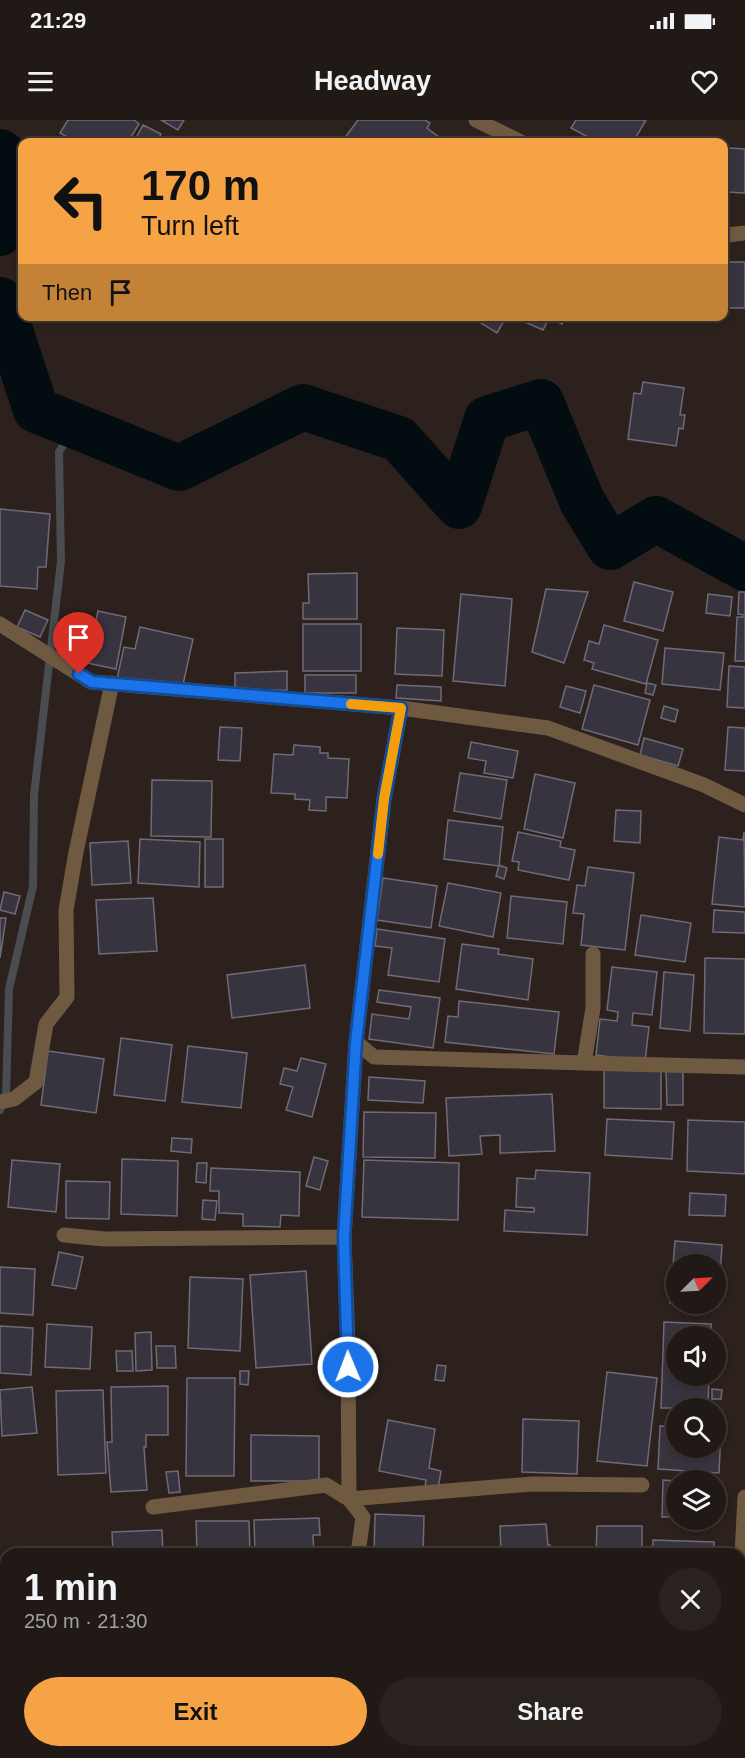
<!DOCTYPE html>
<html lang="en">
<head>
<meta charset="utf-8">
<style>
	body { margin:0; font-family:Arial,sans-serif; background:#29221e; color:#f1f3f6; height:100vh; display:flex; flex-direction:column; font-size:22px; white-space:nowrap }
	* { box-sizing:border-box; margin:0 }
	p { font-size:20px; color:#a2a0a0 }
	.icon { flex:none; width:33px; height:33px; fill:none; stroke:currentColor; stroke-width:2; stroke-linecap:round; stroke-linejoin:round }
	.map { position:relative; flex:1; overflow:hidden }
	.drawer { position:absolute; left:0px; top:1428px; width:746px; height:210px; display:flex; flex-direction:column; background:#211915; border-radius:18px 18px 0 0; box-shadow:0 3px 9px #0003,0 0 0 2px #3e3834 }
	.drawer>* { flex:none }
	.top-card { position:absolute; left:18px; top:18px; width:710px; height:183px; border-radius:12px; box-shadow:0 3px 9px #0003,0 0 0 2px #3e3834; background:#f5a345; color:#111; overflow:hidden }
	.needle { width:39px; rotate:66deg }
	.fabs { position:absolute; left:666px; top:1134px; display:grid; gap:12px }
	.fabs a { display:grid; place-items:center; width:60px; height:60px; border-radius:50%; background:#211915; box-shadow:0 3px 9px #0003,0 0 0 2px #3e3834; font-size:30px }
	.pin { position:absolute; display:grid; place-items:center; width:51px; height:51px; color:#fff; margin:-62px -26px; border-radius:50% 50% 50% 0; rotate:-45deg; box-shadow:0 0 6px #0007 }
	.pin .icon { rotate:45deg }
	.me { position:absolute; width:66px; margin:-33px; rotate:359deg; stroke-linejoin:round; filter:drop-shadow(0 0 4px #0008) }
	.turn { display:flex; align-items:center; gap:21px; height:126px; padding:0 24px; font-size:27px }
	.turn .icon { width:78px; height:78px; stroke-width:2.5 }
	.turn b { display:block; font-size:42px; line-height:51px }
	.then { display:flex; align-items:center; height:57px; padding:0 24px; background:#0003; gap:12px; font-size:22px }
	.round { display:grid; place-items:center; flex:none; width:63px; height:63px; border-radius:32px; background:#29221e }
	.summary { display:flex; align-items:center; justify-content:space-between; height:102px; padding:0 24px }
	h1 { font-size:36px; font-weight:800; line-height:45px }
	.button { display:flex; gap:12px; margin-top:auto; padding:12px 24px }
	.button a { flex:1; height:69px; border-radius:36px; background:#f5a345; color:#111; font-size:24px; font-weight:800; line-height:69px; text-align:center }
	.button a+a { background:#29221e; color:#f1f3f6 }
	.status { display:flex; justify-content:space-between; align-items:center; height:42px; padding:0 30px; background:#211915; direction:ltr }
	.status svg { height:16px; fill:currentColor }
	header { display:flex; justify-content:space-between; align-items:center; height:78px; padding:0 24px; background:#211915; font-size:27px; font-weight:800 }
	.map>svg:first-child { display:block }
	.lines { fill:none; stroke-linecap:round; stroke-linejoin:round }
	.stream { stroke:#494d4f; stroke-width:8 }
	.river { stroke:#030c11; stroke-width:46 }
	.building { fill:#38343f; stroke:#6f6a77; stroke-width:1.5; fill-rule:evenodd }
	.minor { stroke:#6f5a41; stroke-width:15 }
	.route-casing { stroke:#114b97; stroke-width:15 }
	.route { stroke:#1a73e8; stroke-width:10 }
	.slow { stroke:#f59e0b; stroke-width:10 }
</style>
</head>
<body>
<div class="status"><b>21:29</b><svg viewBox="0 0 49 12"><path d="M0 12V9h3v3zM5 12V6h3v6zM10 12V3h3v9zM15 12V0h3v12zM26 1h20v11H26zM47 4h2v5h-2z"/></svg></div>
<header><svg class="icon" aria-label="menu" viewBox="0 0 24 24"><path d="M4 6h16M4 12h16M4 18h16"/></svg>Headway<svg class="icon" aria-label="heart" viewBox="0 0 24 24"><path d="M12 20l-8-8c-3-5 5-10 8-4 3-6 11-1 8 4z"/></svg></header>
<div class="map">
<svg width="745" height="1638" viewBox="0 0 745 1638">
	<rect width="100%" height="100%" fill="#2c211c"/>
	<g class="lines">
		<path class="stream" d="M0,990L6,977L9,869L33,766L34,675L61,441L59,332L75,306
			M0,1569L6,1592
			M16,1632L18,1638"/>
		<path class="river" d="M0,32L4,35L0,113
			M0,180L36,290L179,348L303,287L399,319L459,386L487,299L541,282L582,381L610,427L656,399L745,448"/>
	</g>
	<path class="building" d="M68,0H134L139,4L128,22H76L60,13Z
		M161,0H184L178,10Z
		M358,0H425L430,3L427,8L443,20L441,22H350L344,19Z
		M576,0H646L633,22H597L571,8Z
		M143,5L161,14L157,22H134Z
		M729,28L745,29V73L727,72Z
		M723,142H745V188H723Z
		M478,196H507L497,213L476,200Z
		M527,196H565L562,204L549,198L543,210L525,202Z
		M643,262L684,268L680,295H685L683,309L679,308L676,326L628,319L634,273L641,274Z
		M0,389L50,394L46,447H38L37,469L0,466Z
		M357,453V499H303V483H309L308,454Z
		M634,462L673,472L663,511L624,501Z
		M546,469L588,472L564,543L532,532Z
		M739,472H745V495L738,494Z
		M461,474L512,479L505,566L453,561Z
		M708,474L732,477L730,496L706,493Z
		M25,490L48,500L40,517L17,507Z
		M98,491L126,497L116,549L87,543Z
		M737,497H745V541H735Z
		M303,504H361V551H303Z
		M604,505L658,520L646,564L592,549L594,543L584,540L589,521L599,524Z
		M140,507L193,519L181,574L117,559L124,527L135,529Z
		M397,508L444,510L442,556L395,554Z
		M665,528L724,533L720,570L662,564Z
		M729,546L745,547V588L727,587Z
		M287,551V570L235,571V553Z
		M305,555H356V573H305Z
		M647,563L656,565L653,575L645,573Z
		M397,565L441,567V581L396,578Z
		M594,565L650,580L638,625L582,609Z
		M566,566L586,571L580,593L560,587Z
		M664,586L678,590L675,602L661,598Z
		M220,607L242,608L240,641L218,640Z
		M728,607L745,608V651L725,650Z
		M644,618L683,629L678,646L640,635Z
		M471,622L518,631L513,658L484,653L486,641L468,638Z
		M294,625L320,627V633H328V638L349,639L347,678L326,677V691L309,690L310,680L295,679V674L271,673L274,634L293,635Z
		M460,653L507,660L501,699L454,691Z
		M535,654L575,663L563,718L524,709Z
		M152,660L212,661L211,717L151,716Z
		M616,690L641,691L640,723L614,721Z
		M448,700L503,707L499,746L444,739Z
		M518,712L561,721L560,727L575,730L569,760L518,750L519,742L512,741Z
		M744,712L745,787L712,784L719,717L743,720Z
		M140,719L200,722L199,767L138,763Z
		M205,719H223V767H205Z
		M128,721L131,763L92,765L90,723Z
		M499,745L507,748L504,759L496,756Z
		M588,747L634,753L625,830L581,825L584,794L573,793L577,765L585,766Z
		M383,758L437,766L431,808L377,800Z
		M448,763L501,773L493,817L439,806Z
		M4,772L20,776L15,794L0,790Z
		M511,776L567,782L563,824L507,818Z
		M153,778L157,831L99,834L96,780Z
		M714,790L745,792V813L713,812Z
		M641,795L691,803L685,842L635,835Z
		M0,798H6L0,838Z
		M377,809L445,819L439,862L388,855L392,828L375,826Z
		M462,824L499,829L498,834L533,839L528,880L456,869Z
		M705,838L745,839V914L704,913Z
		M305,845L310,888L232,898L227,855Z
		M612,847L657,852L652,895L633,893L632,905L649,907L645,942L596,935L600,899L617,901L618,892L607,890Z
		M664,852L694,855L690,911L660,908Z
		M379,870L440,878L433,928L369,919L372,894L409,899L411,887L377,882Z
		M459,881L559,892L554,934L445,922L448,896L458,897Z
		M121,918L172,925L165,981L114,975Z
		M188,926L247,933L241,988L182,982Z
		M48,931L104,939L96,993L41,985Z
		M301,938L326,944L312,997L286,990L293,967L280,964L284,948L297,951Z
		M666,949H683V985H667Z
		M604,950L661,951V989L604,988Z
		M369,957L425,961L423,983L368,980Z
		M552,974L555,1031L500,1033V1015L480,1016L482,1034L449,1036L446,978Z
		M364,992L436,993L435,1038L363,1037Z
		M607,999L674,1002L672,1039L605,1035Z
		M688,1000L745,1002V1054L687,1051Z
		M172,1018L192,1019L191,1033L171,1031Z
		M314,1037L328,1041L320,1070L306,1066Z
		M122,1039L178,1041L177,1096L121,1094Z
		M12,1040L60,1044L56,1092L8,1087Z
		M364,1040L459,1043L458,1100L362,1097Z
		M197,1043H207L206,1063L196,1062Z
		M211,1048L300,1052L299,1096L281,1095L280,1107L243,1106V1094L219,1093V1071H210Z
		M536,1050L590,1053L587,1115L504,1111L505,1090L534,1092V1088L516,1087L517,1058L535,1059Z
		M66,1061L110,1062L109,1099L66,1098Z
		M690,1073L726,1075L725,1096L689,1095Z
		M203,1080L217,1081L215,1100L202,1099Z
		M675,1121L722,1125L718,1187L670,1183ZM676,1144H716V1184H676Z
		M59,1132L83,1137L76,1169L52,1165Z
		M0,1147L35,1149L33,1195L0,1193Z
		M306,1151L312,1244L256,1248L250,1155Z
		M190,1157L243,1159L240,1231L188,1228Z
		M664,1202L711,1204V1214H717L716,1253V1216H676V1256H709L708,1288H661Z
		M47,1204L92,1207L90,1249L45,1247Z
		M0,1206L33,1208L31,1255L0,1253Z
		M151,1212L152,1250L136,1251L135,1213Z
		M156,1226H175L176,1248H157Z
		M116,1231H132L133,1251H117Z
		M437,1245L446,1246L444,1261L435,1260Z
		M240,1251H249L248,1265L240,1264Z
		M607,1252L657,1258L647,1346L597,1341Z
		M187,1258H235L234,1356H186Z
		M168,1266V1315H146V1327H144L147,1370L111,1372L107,1322H112L111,1267Z
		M32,1267L37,1313L2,1316L0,1270Z
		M712,1269L722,1270L721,1279H712Z
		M103,1270L106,1353L58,1355L56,1271Z
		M523,1299L579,1301L577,1354L522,1352Z
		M388,1300L435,1309L429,1348L441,1351L438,1369L425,1367L426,1360L379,1351Z
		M660,1306L676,1307V1328H716V1310H721L719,1353L658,1349Z
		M251,1315L319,1316V1361H251Z
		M178,1351L180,1372L169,1373L166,1352Z
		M663,1360L676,1361V1397H662Z
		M375,1394L424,1396L423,1434H374Z
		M319,1398L320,1415H313L314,1434H255L254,1400Z
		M196,1401H249L250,1434H197Z
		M546,1404L548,1425H550L551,1434H501L500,1406Z
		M597,1406H642V1434H596Z
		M162,1410L163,1434H113L112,1412Z
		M653,1420L714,1422V1434H652Z"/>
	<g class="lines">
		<path class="minor" d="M476,0L521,22
			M723,113L727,115L745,113
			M0,504L91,562L401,588L548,608L704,665L745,685
			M356,922L374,937L584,943L593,888V834
			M584,943L745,947
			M0,982L14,979L36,962L46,904L67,877L66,790L76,732L112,563
			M64,1115L104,1119L344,1117
			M153,1387L326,1365L349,1379L532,1364L642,1365
			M358,1434L363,1397L349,1379L348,1225L344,1117L356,922L384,679L401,588
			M740,1457L741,1454L745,1377
			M740,1536V1539L745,1540
			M383,1632L422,1638
			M337,1638L341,1632"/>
	</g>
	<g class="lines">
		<defs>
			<path id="route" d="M79,554L92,562L401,588L384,679L356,922L344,1117L348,1247"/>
		</defs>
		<use href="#route" class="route-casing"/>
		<use href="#route" class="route"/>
		<path class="slow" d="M351,584L401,588L384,679L378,734"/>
	</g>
</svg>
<div class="fabs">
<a><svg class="needle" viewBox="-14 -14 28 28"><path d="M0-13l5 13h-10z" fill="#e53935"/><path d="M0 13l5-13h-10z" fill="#a2a0a0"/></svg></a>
<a><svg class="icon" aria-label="sound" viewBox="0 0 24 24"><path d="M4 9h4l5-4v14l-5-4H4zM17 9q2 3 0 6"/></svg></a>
<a><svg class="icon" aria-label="search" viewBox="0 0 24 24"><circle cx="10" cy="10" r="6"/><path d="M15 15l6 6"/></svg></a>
<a><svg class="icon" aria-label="layers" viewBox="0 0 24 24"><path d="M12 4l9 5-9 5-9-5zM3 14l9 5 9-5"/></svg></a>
</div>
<div class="pin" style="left:79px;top:554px;background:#d93025"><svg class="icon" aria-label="arrive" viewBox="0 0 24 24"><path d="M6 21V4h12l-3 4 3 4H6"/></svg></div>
<svg class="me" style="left:348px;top:1247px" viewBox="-20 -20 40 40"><circle r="17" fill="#1a73e8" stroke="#fff" stroke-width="3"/><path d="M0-11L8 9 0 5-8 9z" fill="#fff"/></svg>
<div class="top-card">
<div class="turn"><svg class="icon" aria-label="left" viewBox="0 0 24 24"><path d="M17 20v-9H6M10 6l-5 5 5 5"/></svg><div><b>170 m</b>Turn left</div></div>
<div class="then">Then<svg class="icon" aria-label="arrive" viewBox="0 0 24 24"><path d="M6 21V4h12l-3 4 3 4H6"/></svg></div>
</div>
<section class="drawer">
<div class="summary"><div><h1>1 min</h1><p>250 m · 21:30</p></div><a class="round"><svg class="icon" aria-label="close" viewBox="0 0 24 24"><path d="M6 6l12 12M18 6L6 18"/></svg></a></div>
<div class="button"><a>Exit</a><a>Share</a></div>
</section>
</div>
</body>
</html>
